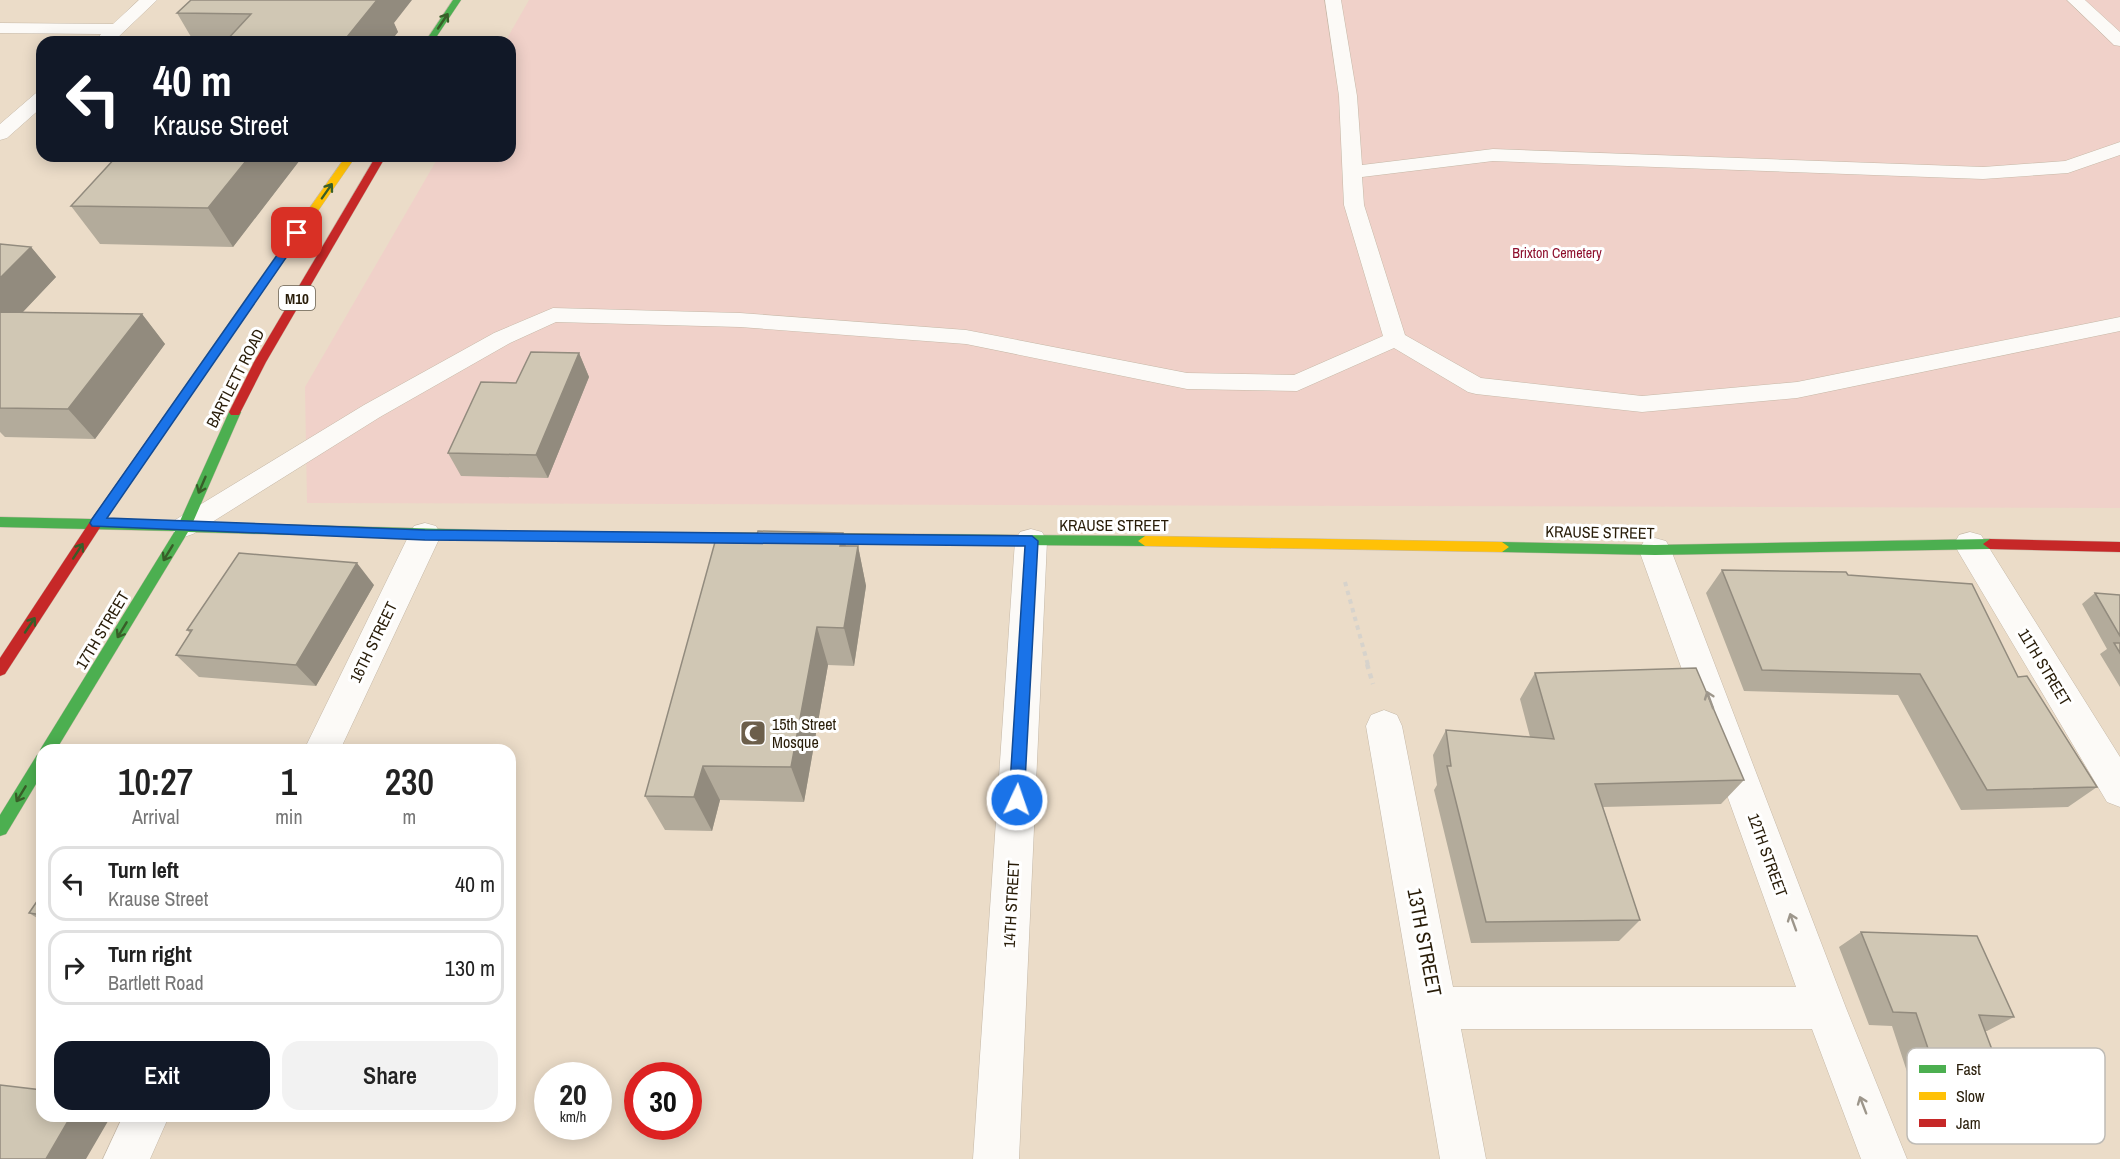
<!DOCTYPE html>
<html lang="en">
<head>
<meta charset="utf-8">
<style>
	body { margin:0; font-family:"Archivo Narrow",sans-serif; background:#f2f2f2; color:#222; height:100vh; display:flex; flex-direction:column; font-size:22px; white-space:nowrap }
	* { box-sizing:border-box; margin:0 }
	p { font-size:20px; color:#767676 }
	.icon { flex:none; width:33px; height:33px; fill:none; stroke:currentColor; stroke-width:2; stroke-linecap:round; stroke-linejoin:round }
	.map { position:relative; flex:1; overflow:hidden }
	.drawer { position:absolute; left:36px; top:744px; width:480px; height:378px; display:flex; flex-direction:column; background:#fff; border-radius:18px; box-shadow:0 3px 15px #0003 }
	.drawer>* { flex:none }
	.hud { position:absolute; left:36px; top:36px; width:480px; height:126px; border-radius:18px; box-shadow:0 3px 15px #0003; background:#111827; color:#fff; overflow:hidden }
	.speed { position:absolute; left:534px; top:1062px; display:flex; gap:12px; font-size:30px; font-weight:700; text-align:center }
	.speed>* { display:grid; place-content:center; width:78px; height:78px; border-radius:50%; background:#fff; box-shadow:0 3px 15px #0003; line-height:1 }
	.speed small { font-size:15px; font-weight:400 }
	.speed .limit { border:9px solid #d22; background:#fff; color:#111 }
	.pin { position:absolute; display:grid; place-items:center; width:51px; height:51px; color:#fff; margin:-26px; border-radius:12px; box-shadow:0 3px 9px #0006 }
	.me { position:absolute; width:66px; margin:-33px; rotate:3deg; stroke-linejoin:round; filter:drop-shadow(0 0 4px #0008) }
	.turn { display:flex; align-items:center; gap:21px; height:126px; padding:0 18px; font-size:27px }
	.turn .icon { width:78px; height:78px; stroke-width:2.5 }
	.turn b { display:block; font-size:42px; line-height:51px }
	.eta { display:flex; justify-content:space-evenly; align-items:center; height:102px; text-align:center }
	.eta b { font-size:36px; font-weight:600; line-height:42px }
	.button { display:flex; gap:12px; margin-top:auto; padding:12px 18px }
	.button a { flex:1; height:69px; border-radius:18px; background:#111827; color:#fff; font-size:24px; font-weight:600; line-height:69px; text-align:center }
	.button a+a { background:#f2f2f2; color:#222 }
	ul { padding:0; list-style:none }
	li { display:flex; align-items:center; gap:18px; height:75px; margin:0 12px 9px; padding:0 6px; border:3px solid #e0e0e0; border-radius:18px }
	li div { flex:1 }
	li b { display:block; font-size:22px }
	li em { font-style:normal }
	.map>svg:first-child { display:block }
	.green { fill:#f0d1c9 }
	.lines { fill:none; stroke-linecap:round; stroke-linejoin:round }
	.lane-casing { stroke:#c5b8a7; stroke-width:1 }
	.street-casing { stroke:#c5b8a7; stroke-width:1 }
	.fast-casing { stroke:#c5b8a7; stroke-width:1 }
	.slow-casing { stroke:#c5b8a7; stroke-width:1 }
	.jam-casing { stroke:#c5b8a7; stroke-width:1 }
	.path-far1 { stroke:#d7d3cc; stroke-width:4; stroke-dasharray:4.5 4.5; stroke-linecap:butt }
	.path { stroke:#d7d3cc; stroke-width:4.5; stroke-dasharray:5 5; stroke-linecap:butt }
	.lane { fill:#fcfaf7; fill-rule:evenodd }
	.street { fill:#fcfaf7; fill-rule:evenodd }
	.fast { fill:#4caf50; fill-rule:evenodd }
	.slow { fill:#ffc107; fill-rule:evenodd }
	.jam { fill:#c62828; fill-rule:evenodd }
	.wall { fill:#b3ab9b }
	.shaded-wall { fill:#928b7e }
	.building { fill:#d0c7b4; stroke:#928b7e; stroke-width:1.5 }
	.oneway { stroke:#385e28 }
	.oneway2 { stroke:#9d968b }
	.route { fill:#1a73e8; stroke:#114b97; stroke-width:1.5 }
	.labels { text-anchor:middle; dominant-baseline:central; stroke-width:6; stroke-linejoin:round; paint-order:stroke }
	.far-park-label { font-size:14px; fill:#8d0e2c; stroke:#fff }
	.shield { fill:#fff; stroke:#686052; stroke-width:1.5 }
	.shield-label { font-size:15px; font-weight:bold; fill:#281c08 }
	.street-label { font-size:16px; fill:#281c08; stroke:#fff }
	.poi-label { font-size:16px; fill:#281c08; stroke:#fff; text-anchor:start }
	.near-street-label { font-size:20px; fill:#281c08; stroke:#fff }
	.key { fill:#fff; stroke:#bebbb5; stroke-width:1.5 }
	.key-label { font-size:16px; fill:#281c08 }
</style>
</head>
<body>
<div class="map">
<svg width="2120" height="1159" viewBox="0 0 2120 1159">
	<rect width="100%" height="100%" fill="#ebdcc8"/>
	<path class="green" d="M529,0H2120V508L307,503L305,387L439,156H510V42H505Z"/>
	<g class="lines">
		<defs>
			<path id="lane" d="M139,0H157L113,42H98L96,40L101,34L0,33V23L113,24Z
				M1325,0H1341L1357,96L1362,165L1493,149L1983,167L2065,161L2120,142V155L2068,173L1983,179L1493,161L1362,177L1364,205L1405,335L1481,378L1642,396L1797,382L2120,317V331L1797,398L1642,412L1476,394L1468,392L1394,348L1297,391L1187,389L966,344L740,327L556,322L510,343L380,417L193,534L184,537L175,534L171,527L175,520L364,405L494,333L553,308L740,313L966,330L1187,373L1294,375L1383,336L1344,205L1339,96Z
				M2067,0H2085L2120,32V46L2114,45Z
				M42,92V107L7,138L0,140V124L36,93Z"/>
			<path id="street" d="M425,523L436,526L441,535L340,750H304L409,535L414,526Z
				M1031,529L1042,532L1047,541L1019,1159H973L1015,541L1020,532Z
				M1970,532L1981,535L2120,757V807L2107,802L1959,553L1954,544L1959,535Z
				M1655,538L1666,541L1671,550L1846,1008L1907,1159H1861L1812,1029H1461L1486,1159H1440L1366,726L1371,715L1384,710L1397,715L1402,726L1453,987H1796L1639,550L1644,541Z
				M123,1116H169L150,1159H103Z"/>
			<path id="fast" d="M453,0H461L433,42H425Z
				M235,408L241,412L193,522L518,531L525,536L518,541L188,532L56,750H42V753L40,750L43,745L175,531L0,527V517L180,521L229,412Z
				M914,534L1145,536L1152,541L1145,546L914,544L907,539Z
				M1990,539L1997,544L1990,549L1655,555L1502,552L1495,547L1502,542L1655,545Z
				M42,753V774L6,834L0,836V815L37,755Z"/>
			<path id="slow" d="M346,156H356L172,422H164L162,419L164,416Z
				M518,531L914,534L921,539L914,544L518,541L511,536Z
				M1145,536L1502,542L1509,547L1502,552L1145,546L1138,541Z"/>
			<path id="jam" d="M376,156H386L266,362L239,415H231L229,412L254,362Z
				M168,415L174,419L172,422L101,526L5,674L0,676V658L91,520L164,416Z
				M1990,539L2120,542V552L1990,549L1983,544Z"/>
		</defs>
		<use href="#lane" class="lane-casing"/>
		<use href="#street" class="street-casing"/>
		<use href="#fast" class="fast-casing"/>
		<use href="#slow" class="slow-casing"/>
		<use href="#jam" class="jam-casing"/>
		<path class="path-far1" d="M1345,582L1368,665"/>
		<path class="path" d="M1367,664L1373,684"/>
		<use href="#lane" class="lane"/>
		<use href="#street" class="street"/>
		<use href="#fast" class="fast"/>
		<use href="#slow" class="slow"/>
		<use href="#jam" class="jam"/>
	</g>
	<path class="wall" d="M191,0L394,23L398,32L390,42H194L177,13Z
		M117,156H303L233,247L100,244L71,206Z
		M0,244L31,247L56,277L22,313L142,314L165,344L95,439L5,437L0,432Z
		M579,353L589,377L548,478L461,476L448,453L516,383Z
		M755,543L858,546L866,586L854,666L828,665L804,802L720,800L712,831L665,830L645,796Z
		M1722,570L1848,575L2097,787L2068,807L1961,810L1898,695L1744,691L1706,593Z
		M374,585L316,686L199,677L176,655L190,633L187,630Z
		M2095,593L2120,595V687L2100,654L2107,649L2082,604Z
		M1535,673L1744,780L1721,804L1603,807L1640,920L1619,941L1471,943L1434,790L1437,785L1433,755L1446,730L1530,737L1520,699Z
		M42,894V921L29,913Z
		M1861,932L2014,1017L1987,1031H1985L2003,1079L1975,1092L1912,1087L1892,1026L1869,1025L1839,947Z"/>
	<path class="shaded-wall" d="M373,0H412L394,23L398,32L390,42H343Z
		M250,156H303L233,247L208,208Z
		M31,247L56,277L0,336V278Z
		M142,314L165,344L95,439L68,409Z
		M579,353L589,377L548,478L536,455Z
		M843,533L852,573L840,546Z
		M858,546L866,586L854,666L844,628Z
		M357,563L374,585L316,686L296,665Z
		M817,627L828,665L804,802L791,767Z
		M703,766L720,800L712,831L694,797Z
		M71,1116H111L86,1159H46Z"/>
	<path class="building" d="M191,0H377L343,42H225L251,14L177,13Z
		M117,156H250L208,208L71,206Z
		M0,244L31,247L0,278Z
		M0,312L142,314L68,409L0,408Z
		M531,352L579,353L536,455L448,453L481,382L516,383Z
		M758,531L843,533L840,546H858L844,628L817,627L791,767L703,766L694,797L645,796L715,542L755,543Z
		M239,553L357,563L296,665L176,655L192,630H187Z
		M1722,570L1846,572L1848,575L1972,584L2018,677L2027,676L2097,787L1987,790L1920,674L1762,670Z
		M2095,593L2120,595V636Z
		M2114,643H2120V653Z
		M1696,668L1744,780L1595,784L1640,920L1486,922L1447,766H1451L1446,730L1554,739L1535,673Z
		M42,894V915L29,913Z
		M1861,932L1977,936L2014,1017L1979,1015L2003,1079L1937,1075L1916,1013L1893,1012Z
		M0,1085L42,1090V1116H71L46,1159H0Z"/>
	<defs><path id="oneway-shaft" d="M-6 0H5M1.5-3L5.5 0L1.5 3" fill="none" stroke-width="1.6" stroke-linecap="round" stroke-linejoin="round" transform="scale(1.5)"/></defs>
	<g class="oneway">
		<use href="#oneway-shaft" transform="translate(443 21) rotate(-56)"/>
		<use href="#oneway-shaft" transform="translate(327 191) rotate(-55)"/>
		<use href="#oneway-shaft" transform="translate(202 485) rotate(113)"/>
		<use href="#oneway-shaft" transform="translate(78 551) rotate(-57)"/>
		<use href="#oneway-shaft" transform="translate(168 553) rotate(121)"/>
		<use href="#oneway-shaft" transform="translate(30 625) rotate(-56)"/>
		<use href="#oneway-shaft" transform="translate(122 630) rotate(121)"/>
		<use href="#oneway-shaft" transform="translate(21 794) rotate(121)"/>
	</g>
	<g class="oneway2">
		<use href="#oneway-shaft" transform="translate(1710 700) rotate(-110)"/>
		<use href="#oneway-shaft" transform="translate(1793 922) rotate(-110)"/>
		<use href="#oneway-shaft" transform="translate(1863 1105) rotate(-111)"/>
	</g>
	<path class="route" d="M297,230L303,233L107,518L425,530L1032,536L1038,541L1024,800L1022,805L1017,807L1011,805L1009,800L1025,546L425,540L92,526L90,523L92,519L294,231Z"/>
	<defs>
		<symbol id="mosque-square" viewBox="-11 -11 22 22"><rect x="-9" y="-9" width="18" height="18" rx="4" fill="#6c5f4b" stroke="#fff"/><path d="M3.5-4.9A6 6 0 1 0 3.5 4.9A5 5 0 1 1 3.5-4.9Z" fill="#fff"/></symbol>
	</defs>
	<g fill-rule="evenodd">
		<use href="#mosque-square" x="738" y="718" width="30" height="30"/>
	</g>
	<g class="labels">
		<g class="far-park-label">
			<text x="1557" y="253">Brixton Cemetery</text>
		</g>
		<rect class="shield" x="279" y="286" width="36" height="24" rx="4.5"/>
		<g class="shield-label">
			<text x="297" y="298">M10</text>
		</g>
		<g class="street-label">
			<text transform="translate(235 378) rotate(-63)">BARTLETT ROAD</text>
			<text x="1114" y="525">KRAUSE STREET</text>
			<text transform="translate(1600 532) rotate(1)">KRAUSE STREET</text>
			<text transform="translate(102 630) rotate(-59)">17TH STREET</text>
			<text transform="translate(373 642) rotate(-64)">16TH STREET</text>
			<text transform="translate(2045 667) rotate(59)">11TH STREET</text>
			<text transform="translate(1768 855) rotate(70)">12TH STREET</text>
			<text transform="translate(1011 904) rotate(-87)">14TH STREET</text>
		</g>
		<g class="poi-label">
			<text x="772" y="724">15th Street<tspan x="772" dy="18">Mosque</tspan></text>
		</g>
		<g class="near-street-label">
			<text transform="translate(1425 942) rotate(79)">13TH STREET</text>
		</g>
	</g>
	<rect x="1907" y="1048" width="198" height="96" rx="9" class="key"/>
	<rect x="1919" y="1065" width="27" height="8" fill="#4caf50"/>
	<rect x="1919" y="1092" width="27" height="8" fill="#ffc107"/>
	<rect x="1919" y="1119" width="27" height="8" fill="#c62828"/>
	<g class="key-label">
		<text x="1956" y="1075">Fast</text>
		<text x="1956" y="1102">Slow</text>
		<text x="1956" y="1129">Jam</text>
	</g>
</svg>
<div class="speed"><div>20<small>km/h</small></div><div class="limit">30</div></div>
<div class="pin" style="left:297px;top:233px;background:#d93025"><svg class="icon" aria-label="arrive" viewBox="0 0 24 24"><path d="M6 21V4h12l-3 4 3 4H6"/></svg></div>
<svg class="me" style="left:1017px;top:800px" viewBox="-20 -20 40 40"><circle r="17" fill="#1a73e8" stroke="#fff" stroke-width="3"/><path d="M0-11L8 9 0 5-8 9z" fill="#fff"/></svg>
<div class="hud">
<div class="turn"><svg class="icon" aria-label="left" viewBox="0 0 24 24"><path d="M17 20v-9H6M10 6l-5 5 5 5"/></svg><div><b>40 m</b>Krause Street</div></div>
</div>
<section class="drawer">
<div class="eta">
<div><b>10:27</b><p>Arrival</p></div>
<div><b>1</b><p>min</p></div>
<div><b>230</b><p>m</p></div>
</div>
<ul>
<li><svg class="icon" aria-label="left" viewBox="0 0 24 24"><path d="M17 20v-9H6M10 6l-5 5 5 5"/></svg><div><b>Turn left</b><p>Krause Street</p></div><em>40 m</em></li>
<li><svg class="icon" aria-label="right" viewBox="0 0 24 24"><path d="M7 20v-9h11M14 6l5 5-5 5"/></svg><div><b>Turn right</b><p>Bartlett Road</p></div><em>130 m</em></li>
</ul>
<div class="button"><a>Exit</a><a>Share</a></div>
</section>
</div>
</body>
</html>
